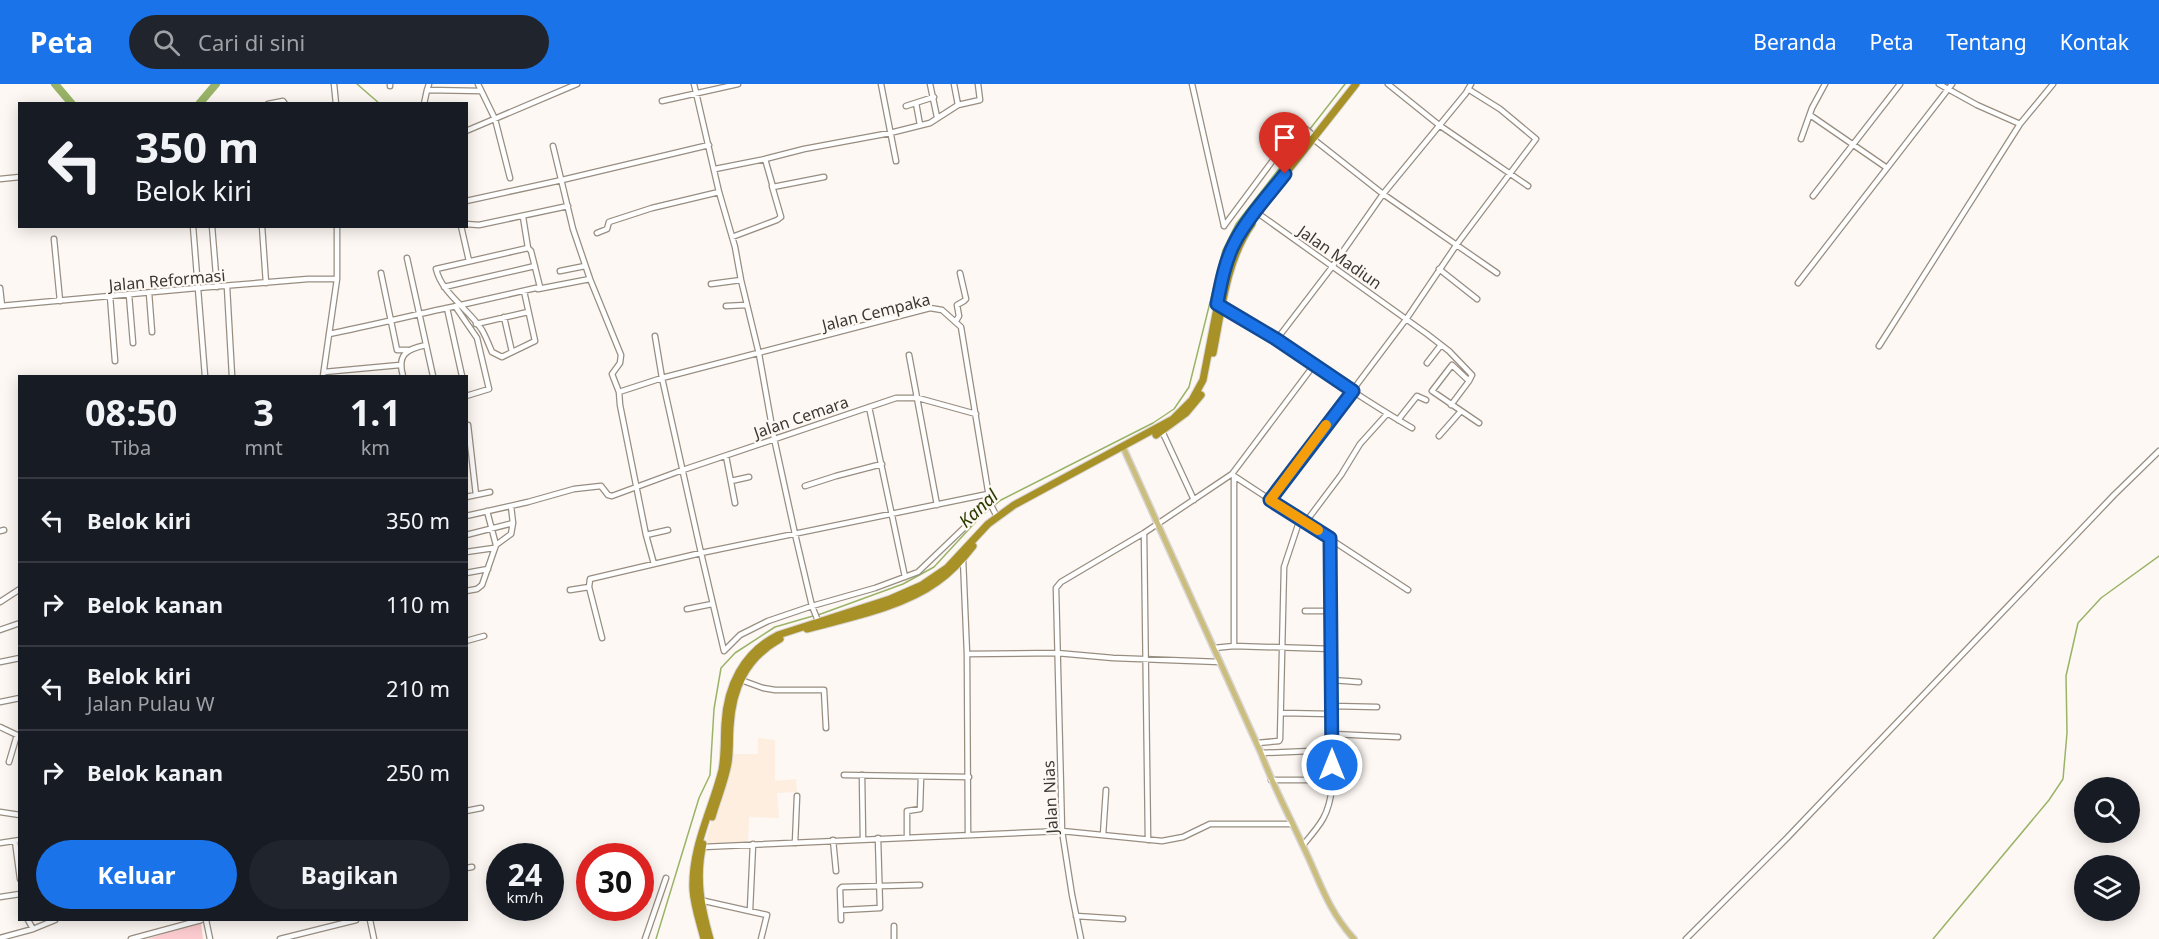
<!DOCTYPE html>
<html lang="id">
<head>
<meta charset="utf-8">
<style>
	body { margin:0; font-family:"Noto Sans",sans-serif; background:#20242c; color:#f1f3f6; height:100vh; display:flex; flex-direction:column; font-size:22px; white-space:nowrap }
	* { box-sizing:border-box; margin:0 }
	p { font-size:20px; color:#9ea1a6 }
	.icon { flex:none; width:33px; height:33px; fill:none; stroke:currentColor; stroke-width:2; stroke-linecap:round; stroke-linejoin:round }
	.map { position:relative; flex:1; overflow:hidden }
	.panel { position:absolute; left:18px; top:291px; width:450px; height:546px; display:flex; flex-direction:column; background:#171b24; border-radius:0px; box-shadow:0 3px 15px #0003 }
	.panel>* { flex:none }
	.top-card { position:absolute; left:18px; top:18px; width:450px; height:126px; border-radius:0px; box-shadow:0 3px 15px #0003; background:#171b24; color:#f1f3f6; overflow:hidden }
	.tools { position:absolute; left:2074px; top:693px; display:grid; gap:12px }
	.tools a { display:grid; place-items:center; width:66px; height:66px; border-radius:50%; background:#171b24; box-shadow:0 3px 15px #0003; font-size:30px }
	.speed { position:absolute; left:486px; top:759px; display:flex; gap:12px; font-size:30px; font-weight:700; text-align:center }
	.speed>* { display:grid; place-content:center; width:78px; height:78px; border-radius:50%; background:#171b24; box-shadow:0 3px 15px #0003; line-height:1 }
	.speed small { font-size:15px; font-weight:400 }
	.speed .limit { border:9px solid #d22; background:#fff; color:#111 }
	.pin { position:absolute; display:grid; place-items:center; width:51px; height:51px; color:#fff; margin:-62px -26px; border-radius:50% 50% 50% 0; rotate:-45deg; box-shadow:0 0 6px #0007 }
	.pin .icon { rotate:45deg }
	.me { position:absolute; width:66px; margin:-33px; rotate:0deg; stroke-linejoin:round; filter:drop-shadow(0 0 4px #0008) }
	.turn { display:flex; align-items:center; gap:21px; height:126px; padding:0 18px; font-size:27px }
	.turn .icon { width:78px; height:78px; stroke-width:2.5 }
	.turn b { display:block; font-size:42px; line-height:51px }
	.eta { display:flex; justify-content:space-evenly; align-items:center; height:102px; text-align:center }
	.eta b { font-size:36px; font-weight:700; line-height:42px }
	.cta { display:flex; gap:12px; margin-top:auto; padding:12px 18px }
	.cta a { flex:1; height:69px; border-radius:36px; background:#1a73e8; color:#fff; font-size:24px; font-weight:700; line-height:69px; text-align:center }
	.cta a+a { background:#20242c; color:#f1f3f6 }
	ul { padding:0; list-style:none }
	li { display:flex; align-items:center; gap:18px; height:84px; padding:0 18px; border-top:2px solid #363941 }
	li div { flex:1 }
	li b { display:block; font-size:22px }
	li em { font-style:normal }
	header { display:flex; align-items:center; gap:36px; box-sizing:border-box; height:84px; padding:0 30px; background:#1a73e8; color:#fff }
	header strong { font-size:28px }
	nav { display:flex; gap:33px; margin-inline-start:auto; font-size:21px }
	.search { width:420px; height:54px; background:#20242c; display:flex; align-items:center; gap:15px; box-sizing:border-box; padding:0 21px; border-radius:33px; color:#9ea1a6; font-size:22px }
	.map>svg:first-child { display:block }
	.built { fill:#fdeedf }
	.green { fill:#fcccd0 }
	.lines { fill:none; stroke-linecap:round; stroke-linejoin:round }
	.stream { stroke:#99b468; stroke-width:1.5 }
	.river { stroke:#99b468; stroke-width:8 }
	.minor-casing { stroke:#988d81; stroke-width:7 }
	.major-casing { stroke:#d8d7d6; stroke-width:8 }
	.highway-casing { stroke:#d8d7d6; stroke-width:9 }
	.minor { stroke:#fff; stroke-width:4.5 }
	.major { stroke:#cbbd7d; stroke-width:5 }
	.highway { stroke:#a89127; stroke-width:7 }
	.route-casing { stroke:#114b97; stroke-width:15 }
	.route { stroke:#1a73e8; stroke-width:10 }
	.slow { stroke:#f59e0b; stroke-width:10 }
	.labels { text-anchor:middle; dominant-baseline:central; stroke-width:4.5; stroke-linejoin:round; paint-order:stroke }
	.street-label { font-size:16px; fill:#3b3731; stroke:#fdf8f3 }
	.water-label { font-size:18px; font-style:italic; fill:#2b3b00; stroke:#fdf8f3 }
</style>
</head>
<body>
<header>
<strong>Peta</strong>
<div class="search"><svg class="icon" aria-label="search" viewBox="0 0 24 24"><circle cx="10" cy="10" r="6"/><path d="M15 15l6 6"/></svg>Cari di sini</div>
<nav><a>Beranda</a><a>Peta</a><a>Tentang</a><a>Kontak</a></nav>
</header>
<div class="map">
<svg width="2159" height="855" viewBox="0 0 2159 855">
	<rect width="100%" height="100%" fill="#fdf8f3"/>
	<path class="built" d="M758,654L775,656V697L796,695L797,708L777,709L779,734L749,733L748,756L743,759L709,760L706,756L731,670H758Z"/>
	<path class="green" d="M201,838L203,855H147Z"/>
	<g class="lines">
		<path class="stream" d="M357,0L380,20
			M818,531L903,500L934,483L982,431L1001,416L1153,339L1174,325L1189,303L1223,166L1236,140L1345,0
			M656,855L699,714L710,691L714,625L721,584L735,569L775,543L813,532
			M1933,855L2049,716L2063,695L2067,649L2066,592L2078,539L2101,514L2159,472"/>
		<path class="river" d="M55,0L72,20
			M199,20L216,0"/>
		<defs>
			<path id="minor" d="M334,0L336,20
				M429,0L427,6L481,7
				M478,0L495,35L510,94
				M694,0L719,108L735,163L741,196L759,270L774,354L795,450L812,522L818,537
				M881,0L896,77
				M930,0L937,33
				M954,0L958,21
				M1192,0L1224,142
				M1388,0L1439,41L1528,102
				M1939,0L1977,21L2020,40
				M390,2V0
				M662,17L738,0
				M916,19L920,41
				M268,20L283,17L285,20
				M424,20L427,6
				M906,22L934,13
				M1810,31L1887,84
				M466,47L577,0
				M1801,55L1812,24L1825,0
				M1317,58L1383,110L1497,189
				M553,62L573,145L590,195L621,271L620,279L612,290L619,308
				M765,75L773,103L824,93
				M715,85L765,75L804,65L890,49L930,39L958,21L980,16L978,0
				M0,95L20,93
				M1813,112L1900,0
				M466,117L562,96L709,61
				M1259,130L1427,250L1449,267L1472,291L1469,297
				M523,133L528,164
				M466,140L479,141L568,122
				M193,142L205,292
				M212,142L217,203
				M262,142L266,199
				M461,142L469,177
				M1224,142L1300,40L1315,53
				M597,149L607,145L609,138L612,137L652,124L719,108
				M732,153L777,136L781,133L772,102
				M54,155L60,217
				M407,174L433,292
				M1439,185L1477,215
				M560,187L585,182
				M381,189L397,266H408
				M1798,199L1952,0
				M711,200L741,196
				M227,203L232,292
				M444,203L535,182
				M0,204L2,222
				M538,205L590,195
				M149,209L152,248
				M129,211L133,259
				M110,212L115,277
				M0,222L197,204L308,195H337
				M455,222L477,254L489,305L466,312
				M726,222L746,221
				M1222,222C1287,261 1347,307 1412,344
				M447,224L462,292
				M504,233L512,268
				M956,237L959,232L957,221L964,217L966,215L960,189
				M476,240L528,228
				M329,250C374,241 417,230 461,221L540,203L531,167L528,164L436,185C442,210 469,225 482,246C486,253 489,261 492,268L502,273L535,257L524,207
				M655,252L662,294L701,469L724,567L740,551L768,537L812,522L875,504L918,488L990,419
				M1277,255L1332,183L1383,110L1466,9L1471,0
				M1879,262L2020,40L2053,0
				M909,271L937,421
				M1427,279L1441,261
				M324,288L400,281
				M323,292L337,195V142
				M403,292C397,271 406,265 426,261
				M1451,321L1469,297L1452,281L1432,307L1479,339
				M869,323L905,493
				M1398,336L1417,312L1426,316
				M468,341L476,411
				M1162,347L1194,416
				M1439,352L1461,327
				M726,372L735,419
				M1234,392L1408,506
				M1234,392V562
				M731,397L749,393
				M805,402L836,392L882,380
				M466,413L490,408
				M1270,416L1407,234L1457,160L1536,55L1500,25L1468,5
				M487,427L496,461
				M466,432L528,418L574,405L601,402L608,411L612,412L677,388L896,314H918L976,330
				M1305,439L1341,391L1360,360L1387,330
				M0,447L4,446
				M1144,449L1148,756
				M466,451L513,439
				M646,451L668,446
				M466,468L494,464
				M963,475L967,570L968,750
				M654,480L646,451L620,321L619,308L662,294L930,224L942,226L961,243L990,419L997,433
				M466,489L488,485
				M570,506L589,503
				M466,507L477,505L482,501L496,461L511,450L513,439L511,422
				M0,518L20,505
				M687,525L712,520
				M1305,527H1331
				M0,546L20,539
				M602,554L589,503L590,495L701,469L988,410
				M466,557L484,552
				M1214,564L1234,562L1333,565
				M967,570L1057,569L1113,574L1220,578
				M0,578L20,574
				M741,596L763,604L775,606H824L826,644
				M1332,596L1359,598
				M0,618L20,614
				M1332,622L1377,623
				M1282,629L1332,630
				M0,643L17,651
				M1332,650L1398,653
				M1257,659L1279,657L1280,655L1284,483L1300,435
				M1261,669L1311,667
				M9,678L17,651
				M844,691L969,693
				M862,691L863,755
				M1271,696H1332
				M466,727L481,724
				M0,728L20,731
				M1103,751L1106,706
				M907,753V727L920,725L921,693
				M833,756L836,787
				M15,757L20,795
				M0,759L20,756
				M795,759L797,712
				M1303,761C1321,740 1329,731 1332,703L1330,454
				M703,763L1062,747L1162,757L1183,753L1210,740H1291
				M466,784L472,783
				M0,813L20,810
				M700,816L767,831L761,855
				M750,826L753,760
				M842,826L880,824L878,754
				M1076,832L1123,835
				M28,836L33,845
				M206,836L210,855
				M370,836L374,855
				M841,836L840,805L842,803L920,801
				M894,842V855
				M0,854L33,845L55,836
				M131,855L201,836
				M280,855L356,836
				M645,855L666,794
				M1081,855L1072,811L1062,747L1056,504L1061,498L1144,449L1232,390L1314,281
				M1686,855L1787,754L2114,411L2159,367"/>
			<path id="major" d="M1123,363L1261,669C1273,702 1289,731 1303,762C1320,797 1327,825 1354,855"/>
			<path id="highway" d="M1213,269C1222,225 1226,177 1252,140
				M1156,351L1186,329L1201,311
				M807,545C848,534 903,523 937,498C951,488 963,475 973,462
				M712,733C717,715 725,697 728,679C730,667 729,655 730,643C732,604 746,574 780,555
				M703,760C695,794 701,823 710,855
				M704,855C700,839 694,822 693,806C691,764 712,726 722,686C725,671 724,656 725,640C727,602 743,569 778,551L890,515L922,501L947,484L988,440L1014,421L1173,335L1192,316L1203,296L1223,193L1234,160L1256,127L1356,0"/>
		</defs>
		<use href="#minor" class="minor-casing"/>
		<use href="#major" class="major-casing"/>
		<use href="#highway" class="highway-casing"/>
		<use href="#minor" class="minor"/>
		<use href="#major" class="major"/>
		<use href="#highway" class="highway"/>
	</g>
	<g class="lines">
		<defs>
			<path id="route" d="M1285,90C1268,112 1248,133 1235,158C1225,177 1221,199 1217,220L1276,255L1353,307L1270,416L1330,454L1332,681"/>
		</defs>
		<use href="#route" class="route-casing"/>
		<use href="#route" class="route"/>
		<path class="slow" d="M1318,446L1270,416L1326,341"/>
	</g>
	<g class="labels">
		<g class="street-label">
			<text transform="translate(1340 173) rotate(35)">Jalan Madiun</text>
			<text transform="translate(167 196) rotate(-5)">Jalan Reformasi</text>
			<text transform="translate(876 228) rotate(-14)">Jalan Cempaka</text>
			<text transform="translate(801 333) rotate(-19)">Jalan Cemara</text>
			<text transform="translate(1050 713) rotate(-93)">Jalan Nias</text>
		</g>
		<g class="water-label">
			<text transform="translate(978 424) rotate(-43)">Kanal</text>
		</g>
	</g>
</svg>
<div class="tools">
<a><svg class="icon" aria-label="search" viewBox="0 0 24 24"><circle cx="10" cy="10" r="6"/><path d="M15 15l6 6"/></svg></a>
<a><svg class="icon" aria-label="layers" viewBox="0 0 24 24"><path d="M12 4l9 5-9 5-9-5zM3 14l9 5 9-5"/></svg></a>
</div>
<div class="speed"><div>24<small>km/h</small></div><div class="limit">30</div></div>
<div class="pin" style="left:1285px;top:90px;background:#d93025"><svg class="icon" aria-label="arrive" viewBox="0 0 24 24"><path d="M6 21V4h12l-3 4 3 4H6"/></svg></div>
<svg class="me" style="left:1332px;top:681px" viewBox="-20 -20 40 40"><circle r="17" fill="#1a73e8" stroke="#fff" stroke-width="3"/><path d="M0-11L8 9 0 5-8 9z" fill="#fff"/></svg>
<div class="top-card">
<div class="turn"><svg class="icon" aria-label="left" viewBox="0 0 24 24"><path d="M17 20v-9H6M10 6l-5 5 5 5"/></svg><div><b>350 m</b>Belok kiri</div></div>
</div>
<section class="panel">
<div class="eta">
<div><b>08:50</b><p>Tiba</p></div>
<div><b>3</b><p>mnt</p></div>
<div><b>1.1</b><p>km</p></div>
</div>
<ul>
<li><svg class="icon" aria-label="left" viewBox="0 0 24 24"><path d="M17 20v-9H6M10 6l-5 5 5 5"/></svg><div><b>Belok kiri</b></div><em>350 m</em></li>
<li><svg class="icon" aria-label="right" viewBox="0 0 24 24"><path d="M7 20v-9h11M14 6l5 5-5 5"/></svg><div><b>Belok kanan</b></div><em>110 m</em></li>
<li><svg class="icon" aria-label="left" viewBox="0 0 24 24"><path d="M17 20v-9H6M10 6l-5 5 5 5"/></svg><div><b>Belok kiri</b><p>Jalan Pulau W</p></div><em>210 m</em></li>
<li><svg class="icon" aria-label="right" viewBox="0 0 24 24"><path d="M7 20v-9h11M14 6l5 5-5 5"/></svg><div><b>Belok kanan</b></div><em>250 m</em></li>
</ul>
<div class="cta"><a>Keluar</a><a>Bagikan</a></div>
</section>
</div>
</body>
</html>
